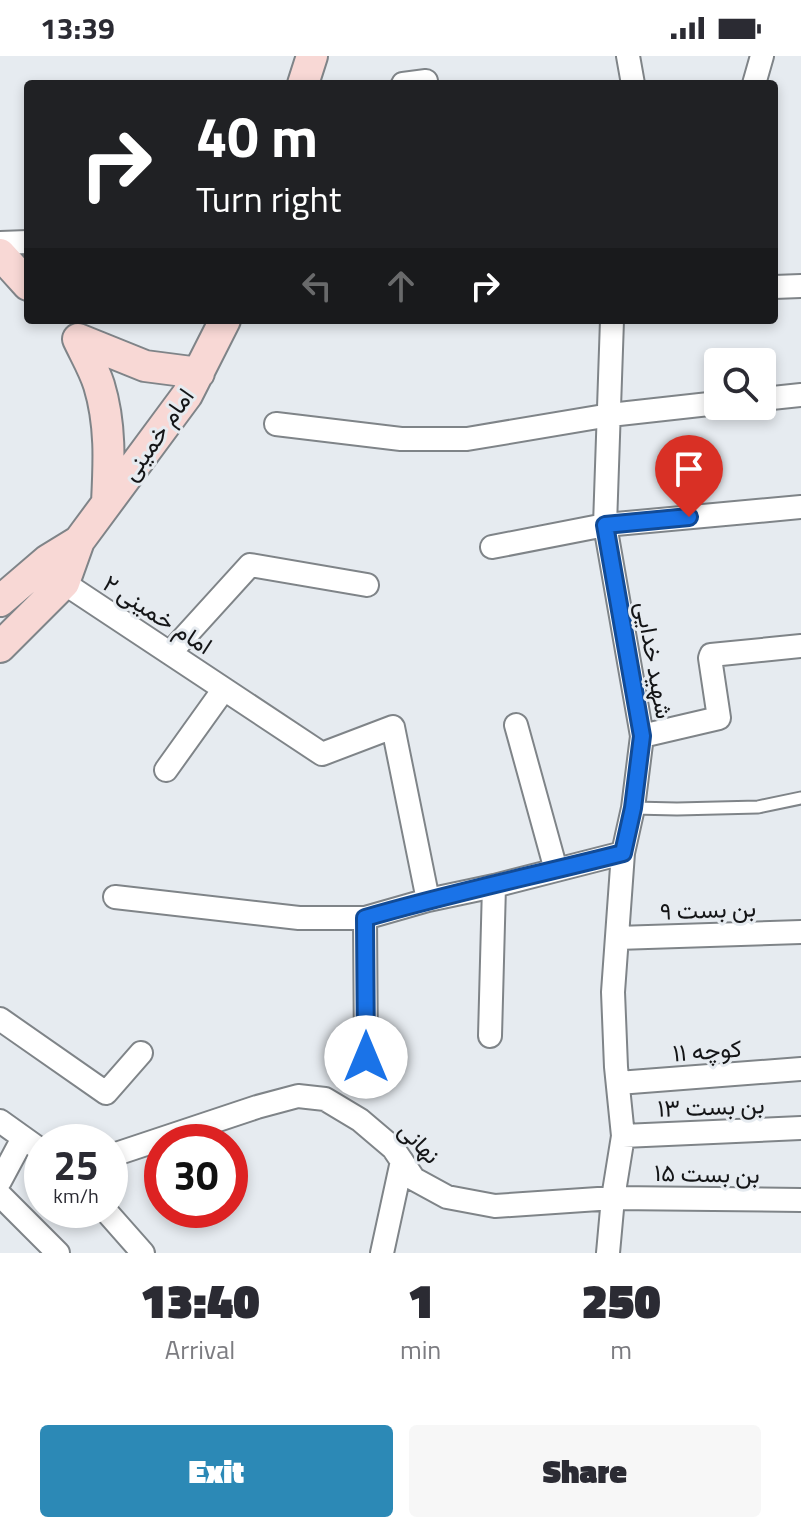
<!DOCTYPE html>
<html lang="en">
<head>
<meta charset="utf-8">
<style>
	body { margin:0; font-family:"Titillium Web",Vazirmatn,sans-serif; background:#f7f7f7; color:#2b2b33; height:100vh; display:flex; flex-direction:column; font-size:30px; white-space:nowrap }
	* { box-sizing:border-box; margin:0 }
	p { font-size:26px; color:#7c7c81 }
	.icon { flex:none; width:44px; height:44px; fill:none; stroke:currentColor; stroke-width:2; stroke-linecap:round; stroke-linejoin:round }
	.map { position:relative; height:1197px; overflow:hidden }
	.panel { display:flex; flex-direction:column; background:#fff; flex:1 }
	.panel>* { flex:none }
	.guide { position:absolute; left:24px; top:24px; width:754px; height:244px; border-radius:8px; box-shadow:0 4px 12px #0003; background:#202124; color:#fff; overflow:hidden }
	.tools { position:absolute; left:704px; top:292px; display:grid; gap:16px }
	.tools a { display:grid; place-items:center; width:72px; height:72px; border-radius:8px; background:#fff; box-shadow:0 4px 12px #0003; font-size:40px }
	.speed { position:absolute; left:24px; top:1068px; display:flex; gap:16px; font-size:40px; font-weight:700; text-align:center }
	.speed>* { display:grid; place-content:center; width:104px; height:104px; border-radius:50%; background:#fff; box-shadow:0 4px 12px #0003; line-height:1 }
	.speed small { font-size:20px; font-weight:400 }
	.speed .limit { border:12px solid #d22; background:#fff; color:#111 }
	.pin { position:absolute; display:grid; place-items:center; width:68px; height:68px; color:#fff; margin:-82px -34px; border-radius:50% 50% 50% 0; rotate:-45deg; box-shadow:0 0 8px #0007 }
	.pin .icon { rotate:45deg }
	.me { position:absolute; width:88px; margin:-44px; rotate:0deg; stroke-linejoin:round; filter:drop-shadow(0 0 6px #0008) }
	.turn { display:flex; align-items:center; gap:28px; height:168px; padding:0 40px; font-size:36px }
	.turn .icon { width:104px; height:104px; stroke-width:2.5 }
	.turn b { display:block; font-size:56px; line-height:68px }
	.lanes { display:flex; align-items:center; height:76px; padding:0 40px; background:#0003; justify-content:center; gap:40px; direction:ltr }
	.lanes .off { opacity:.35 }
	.eta { display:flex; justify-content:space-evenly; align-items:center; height:136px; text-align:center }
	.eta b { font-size:48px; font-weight:800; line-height:56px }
	.button { display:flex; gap:16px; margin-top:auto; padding:16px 40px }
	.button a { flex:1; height:92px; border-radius:8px; background:#2c89b6; color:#fff; font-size:32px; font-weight:800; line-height:92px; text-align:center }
	.button a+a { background:#f7f7f7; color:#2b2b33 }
	.status { display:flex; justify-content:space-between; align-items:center; height:56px; padding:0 40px; background:#fff; direction:ltr }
	.status svg { height:22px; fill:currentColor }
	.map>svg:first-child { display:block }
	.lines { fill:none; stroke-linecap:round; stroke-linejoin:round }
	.lane-casing { stroke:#7f8488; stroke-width:15 }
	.street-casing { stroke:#7f8488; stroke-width:26 }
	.secondary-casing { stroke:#7f8488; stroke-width:34 }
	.lane { stroke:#fff; stroke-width:11 }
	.street { stroke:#fff; stroke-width:22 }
	.secondary { stroke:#f8d8d5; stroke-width:30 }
	.route-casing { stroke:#114b97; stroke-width:20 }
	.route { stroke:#1a73e8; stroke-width:14 }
	.labels { text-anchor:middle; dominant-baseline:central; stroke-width:6; stroke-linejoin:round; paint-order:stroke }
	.street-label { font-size:24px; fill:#141517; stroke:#e6ebf0 }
</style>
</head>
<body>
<div class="status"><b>13:39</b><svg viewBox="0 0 49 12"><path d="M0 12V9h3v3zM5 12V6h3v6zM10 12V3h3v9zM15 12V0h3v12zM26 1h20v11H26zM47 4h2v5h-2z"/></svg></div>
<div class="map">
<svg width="801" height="1197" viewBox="0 0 801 1197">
	<rect width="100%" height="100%" fill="#e6ebf0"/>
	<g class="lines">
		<defs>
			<path id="lane" d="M633,752L677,753L758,751L801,742"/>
			<path id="street" d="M628,0L633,28
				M403,28L426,25
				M754,28L762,0
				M0,187L28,186
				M774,231L801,230
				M762,343L801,339
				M276,368L401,383H467L610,359L718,347
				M492,491L605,469L801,451
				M64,527L322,698L393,671L428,844
				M170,597L250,509L367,529
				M516,669L556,814
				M642,680L719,662L710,602L711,599L801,590
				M166,714L224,633
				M115,841L299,862H365L428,844L494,830L623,797
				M365,862L366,1001
				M617,882L801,876
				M0,963L106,1037L141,997
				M490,980L494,830
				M618,1027L801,1013
				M0,1065L42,1095
				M623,1080L801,1072
				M110,1100L257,1051L298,1040L325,1043L360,1064L393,1092L414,1123L447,1141L495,1150L613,1142L801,1144
				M0,1125L23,1082
				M0,1139L58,1197
				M105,1154L143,1197
				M382,1197L402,1105
				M608,1197L613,1142L623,1080L616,1011L613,936L623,797L633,752L642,680L605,469L612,264"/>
			<path id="secondary" d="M303,28L312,0
				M0,198L28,229
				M107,447C109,407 111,368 99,329C94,313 85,298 78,283L145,310L199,317
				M0,545L48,504L79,485
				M0,591L64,527L79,485L187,339L225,264"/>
		</defs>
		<use href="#lane" class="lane-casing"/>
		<use href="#street" class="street-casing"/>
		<use href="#secondary" class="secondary-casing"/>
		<use href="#lane" class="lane"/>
		<use href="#street" class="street"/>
		<use href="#secondary" class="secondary"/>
	</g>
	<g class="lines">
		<defs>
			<path id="route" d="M366,1001L365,862C450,837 537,819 623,797L633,752L642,680L605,469L689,461"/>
		</defs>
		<use href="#route" class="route-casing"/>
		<use href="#route" class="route"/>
	</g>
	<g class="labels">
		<g class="street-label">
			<text transform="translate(157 378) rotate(-55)">امام خمینی</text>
			<text transform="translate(158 558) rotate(33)">امام خمینی ۲</text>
			<text transform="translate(655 604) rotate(80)">شهید خدایی</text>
			<text transform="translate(708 853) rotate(-2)">بن بست ۹</text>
			<text transform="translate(707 994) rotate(-4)">کوچه ۱۱</text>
			<text transform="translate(711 1050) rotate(-2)">بن بست ۱۳</text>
			<text transform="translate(420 1086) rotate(46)">نهانی</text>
			<text transform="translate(707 1117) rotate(1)">بن بست ۱۵</text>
		</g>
	</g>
</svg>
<div class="tools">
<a><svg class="icon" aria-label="search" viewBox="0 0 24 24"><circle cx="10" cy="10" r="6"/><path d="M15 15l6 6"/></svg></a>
</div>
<div class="speed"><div>25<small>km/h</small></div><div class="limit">30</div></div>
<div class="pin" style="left:689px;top:461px;background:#d93025"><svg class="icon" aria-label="arrive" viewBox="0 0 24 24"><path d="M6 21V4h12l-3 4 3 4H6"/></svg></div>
<svg class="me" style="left:366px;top:1001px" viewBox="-20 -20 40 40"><circle r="19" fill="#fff"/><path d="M0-13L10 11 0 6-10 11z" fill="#1a73e8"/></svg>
<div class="guide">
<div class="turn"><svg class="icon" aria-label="right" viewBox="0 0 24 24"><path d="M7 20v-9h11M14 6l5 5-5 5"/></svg><div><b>40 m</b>Turn right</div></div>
<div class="lanes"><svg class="icon off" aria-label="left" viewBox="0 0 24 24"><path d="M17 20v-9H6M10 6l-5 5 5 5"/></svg><svg class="icon off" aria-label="ahead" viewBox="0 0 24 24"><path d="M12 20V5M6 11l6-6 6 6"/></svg><svg class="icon" aria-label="right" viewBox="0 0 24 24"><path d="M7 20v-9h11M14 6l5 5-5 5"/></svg></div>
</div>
</div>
<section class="panel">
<div class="eta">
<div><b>13:40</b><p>Arrival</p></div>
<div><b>1</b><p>min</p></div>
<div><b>250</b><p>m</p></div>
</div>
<div class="button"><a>Exit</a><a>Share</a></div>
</section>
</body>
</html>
